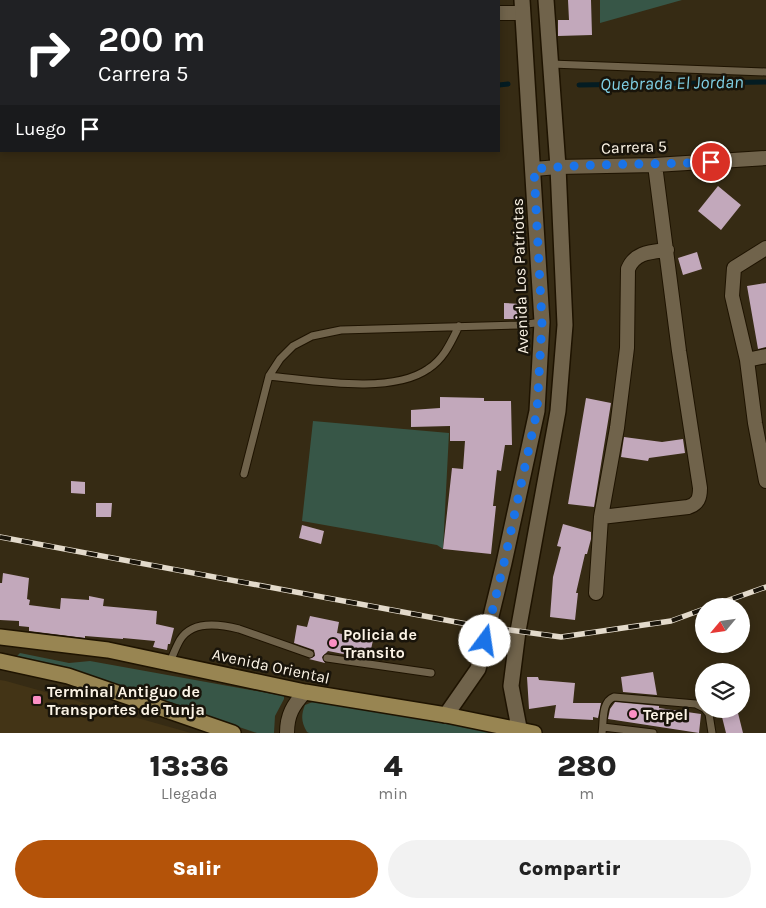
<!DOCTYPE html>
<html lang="es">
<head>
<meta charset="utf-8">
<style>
	body { margin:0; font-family:Karla,sans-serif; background:#f2f2f2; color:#222; height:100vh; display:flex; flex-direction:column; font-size:19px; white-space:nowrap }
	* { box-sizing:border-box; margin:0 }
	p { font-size:16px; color:#767676 }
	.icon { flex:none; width:28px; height:28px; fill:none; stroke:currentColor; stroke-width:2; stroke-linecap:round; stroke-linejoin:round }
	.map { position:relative; height:733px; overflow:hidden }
	.details { display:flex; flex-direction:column; background:#fff; flex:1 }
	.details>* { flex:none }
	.top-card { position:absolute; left:0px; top:0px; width:500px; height:152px; box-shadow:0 2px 8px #0003; background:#202124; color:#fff; overflow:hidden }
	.needle { width:32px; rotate:241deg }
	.tools { position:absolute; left:695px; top:598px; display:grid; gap:10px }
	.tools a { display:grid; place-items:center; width:55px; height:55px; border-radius:50%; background:#fff; box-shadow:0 2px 8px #0003; font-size:25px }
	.pin { position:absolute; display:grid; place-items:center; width:42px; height:42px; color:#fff; margin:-21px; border:2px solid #fff; border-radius:50%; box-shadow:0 1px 5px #0007 }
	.me { position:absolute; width:55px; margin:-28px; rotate:14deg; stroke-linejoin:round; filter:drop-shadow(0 0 4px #0008) }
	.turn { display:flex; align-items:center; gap:18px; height:105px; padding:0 15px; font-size:22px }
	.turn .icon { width:65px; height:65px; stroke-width:2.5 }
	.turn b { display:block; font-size:35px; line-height:42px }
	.then { display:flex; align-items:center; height:48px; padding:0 15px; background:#0003; gap:10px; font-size:19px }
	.eta { display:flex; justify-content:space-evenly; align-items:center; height:85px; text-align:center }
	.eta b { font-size:30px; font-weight:800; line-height:35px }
	.button { display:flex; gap:10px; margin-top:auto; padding:10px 15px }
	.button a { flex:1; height:58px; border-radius:30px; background:#b45309; color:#fff; font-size:20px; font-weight:800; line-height:58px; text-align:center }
	.button a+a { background:#f2f2f2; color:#222 }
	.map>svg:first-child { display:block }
	.built { fill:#433416 }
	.green { fill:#375647 }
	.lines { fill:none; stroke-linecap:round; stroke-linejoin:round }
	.stream { stroke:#041c22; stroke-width:5 }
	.building { fill:#c2a8bb }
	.service-casing { stroke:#1e1300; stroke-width:9 }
	.minor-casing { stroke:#1e1300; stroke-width:16 }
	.secondary-casing { stroke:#1e1300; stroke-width:18 }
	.primary-casing { stroke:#1e1300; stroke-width:18 }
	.service { stroke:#70634b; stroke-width:7 }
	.minor { stroke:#70634b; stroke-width:14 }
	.secondary { stroke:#70634b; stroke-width:15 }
	.primary { stroke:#988552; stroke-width:15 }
	.rail-casing { stroke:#e3dacb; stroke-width:5.5 }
	.rail { stroke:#19140a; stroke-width:4; stroke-dasharray:11; stroke-linecap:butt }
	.route { stroke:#1a73e8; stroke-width:9; stroke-dasharray:0 16.2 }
	.poi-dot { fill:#fb8fc4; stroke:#19140a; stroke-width:2 }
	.labels { text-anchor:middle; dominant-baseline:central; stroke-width:5; stroke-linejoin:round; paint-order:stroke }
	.street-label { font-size:16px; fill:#fcf4e6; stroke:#19140a }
	.poi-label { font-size:16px; font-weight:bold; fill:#fcf4e6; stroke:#19140a; text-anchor:start }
	.water-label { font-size:18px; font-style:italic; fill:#7fcee3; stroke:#19140a }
</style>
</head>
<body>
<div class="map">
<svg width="766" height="733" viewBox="0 0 766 733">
	<rect width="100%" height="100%" fill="#362b14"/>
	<path class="built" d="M0,680L6,681L191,733H0Z"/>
	<path class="green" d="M600,0H682L600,23Z
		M313,421L449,433L443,549L437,545L302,521Z
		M20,653L69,663L90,661L284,696V699L275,716L274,733H257L68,669L17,656Z
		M315,701L419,717L508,733H309L307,732C301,722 301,715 305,705Z"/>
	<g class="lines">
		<path class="stream" d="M0,3L1,4
			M499,85L508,84
			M579,85L766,82"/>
	</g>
	<path class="building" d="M568,0H591L592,35L558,36V20H569Z
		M718,186L741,205L721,230L698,211Z
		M697,252L702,269L683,275L678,258Z
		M766,283V347L758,349L747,286Z
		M504,303L521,304L522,319H504Z
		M440,397L484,398V401H511L512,445H505L501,471L497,470L493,506H496L491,554L443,549L452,468L463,469L465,441H450V426L411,427V410L440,408Z
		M586,398L611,403L594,507L568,504Z
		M624,437L662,442L683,439L685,453L649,458L648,461L621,457Z
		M71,481L85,482V494L71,493Z
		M96,503H112L111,517H96Z
		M563,524L591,532V539L587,554H585L576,593H578L575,620L550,617L553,577L561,547L557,546Z
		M302,525L324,531L321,544L299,538Z
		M3,573L29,578L27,599L30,600L29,605L60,609L61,598L89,600V596L104,599L103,606L157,611L156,624L174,628L170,644H168L167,650L153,647L155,641L123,638V639L85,636V638L29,631V627L19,626V621L0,620V583H2Z
		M310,616L339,622L337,633L373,640L369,659L328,651L322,657L325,663L309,659L315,656L314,650L294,643L297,625L307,627Z
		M653,672L657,695L623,692L621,677Z
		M527,677H538L539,680L575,683L573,703H601L598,718L593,717V720L554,718L556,705L529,709Z
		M615,702L659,706V708L701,714L699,733L608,719L610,709Z
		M720,709H737L743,733H726Z"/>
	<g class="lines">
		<defs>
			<path id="service" d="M551,64L766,72
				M269,376C312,380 391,395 428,369C444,359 451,342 459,326
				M244,474L269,376L280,359L293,346L312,336L341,330L520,325L542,322
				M327,658L431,673
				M170,662C173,655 176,647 180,640C192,620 220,624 239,629L310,654
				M705,709L709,714L712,733
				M603,727L653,733
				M602,733C604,721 601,702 614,697L696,704L704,708"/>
			<path id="minor" d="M240,0V1
				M316,1V0
				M403,1V0
				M499,13H523
				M534,169L558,167L655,165L766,158
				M766,248L734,268L732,296L747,360L755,423L766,481
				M747,360L766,356
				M601,517L617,428L627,348L628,269C635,252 651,252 667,250
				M596,593L601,517L688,507C698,504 700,498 700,488L679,351L655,165
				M287,733C287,715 293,705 305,692"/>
			<path id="secondary" d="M446,715L478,669L504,563L537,411L542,322L522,0
				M520,733L511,686L518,631L558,411L565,325L558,167L546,0"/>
			<path id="primary" d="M0,637L108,650L305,692L446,715L534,733
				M0,661L68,676L233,733"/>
		</defs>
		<use href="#service" class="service-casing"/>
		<use href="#minor" class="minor-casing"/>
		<use href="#secondary" class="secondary-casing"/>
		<use href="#primary" class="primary-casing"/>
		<use href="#service" class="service"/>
		<use href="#minor" class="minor"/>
		<use href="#secondary" class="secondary"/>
		<use href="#primary" class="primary"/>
		<defs>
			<path id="rail" d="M0,537L467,624L561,637L671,621L704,609
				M712,606L766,587"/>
		</defs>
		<use href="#rail" class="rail-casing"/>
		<use href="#rail" class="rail"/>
	</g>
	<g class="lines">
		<path class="route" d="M485,641L504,563L537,411L542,322L534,169C592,163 652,165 711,162"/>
	</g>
	<g class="poi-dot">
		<circle cx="333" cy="643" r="5"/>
		<rect x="32" y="695" width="10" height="10" rx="2.5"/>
		<circle cx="633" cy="714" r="5"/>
	</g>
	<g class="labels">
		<g class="street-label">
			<text transform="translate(634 147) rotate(-2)">Carrera 5</text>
			<text transform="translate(520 276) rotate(-92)">Avenida Los Patriotas</text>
			<text transform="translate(271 666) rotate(12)">Avenida Oriental</text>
		</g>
		<g class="poi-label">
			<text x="343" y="634">Policia de<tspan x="343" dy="18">Transito</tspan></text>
			<text x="47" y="691">Terminal Antiguo de<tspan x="47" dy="18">Transportes de Tunja</tspan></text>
			<text x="643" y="714">Terpel</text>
		</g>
		<g class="water-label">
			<text transform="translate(672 83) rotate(-1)">Quebrada El Jordan</text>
		</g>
	</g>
</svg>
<div class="tools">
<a><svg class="needle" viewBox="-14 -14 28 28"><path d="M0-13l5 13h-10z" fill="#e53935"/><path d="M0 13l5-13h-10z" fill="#767676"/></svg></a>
<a><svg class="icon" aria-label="layers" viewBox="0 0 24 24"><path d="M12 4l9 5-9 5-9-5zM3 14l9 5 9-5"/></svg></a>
</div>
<div class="pin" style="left:711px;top:162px;background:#d93025"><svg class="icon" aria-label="arrive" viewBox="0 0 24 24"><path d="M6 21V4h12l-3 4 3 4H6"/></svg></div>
<svg class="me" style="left:485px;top:641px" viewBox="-20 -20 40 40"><circle r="19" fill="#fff"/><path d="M0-13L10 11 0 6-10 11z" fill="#1a73e8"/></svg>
<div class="top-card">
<div class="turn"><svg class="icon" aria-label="right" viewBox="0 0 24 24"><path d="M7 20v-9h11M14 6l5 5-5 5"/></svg><div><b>200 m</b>Carrera 5</div></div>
<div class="then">Luego<svg class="icon" aria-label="arrive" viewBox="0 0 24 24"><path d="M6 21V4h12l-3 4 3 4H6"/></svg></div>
</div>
</div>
<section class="details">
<div class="eta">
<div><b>13:36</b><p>Llegada</p></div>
<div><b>4</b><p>min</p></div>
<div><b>280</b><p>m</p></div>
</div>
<div class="button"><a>Salir</a><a>Compartir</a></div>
</section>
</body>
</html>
